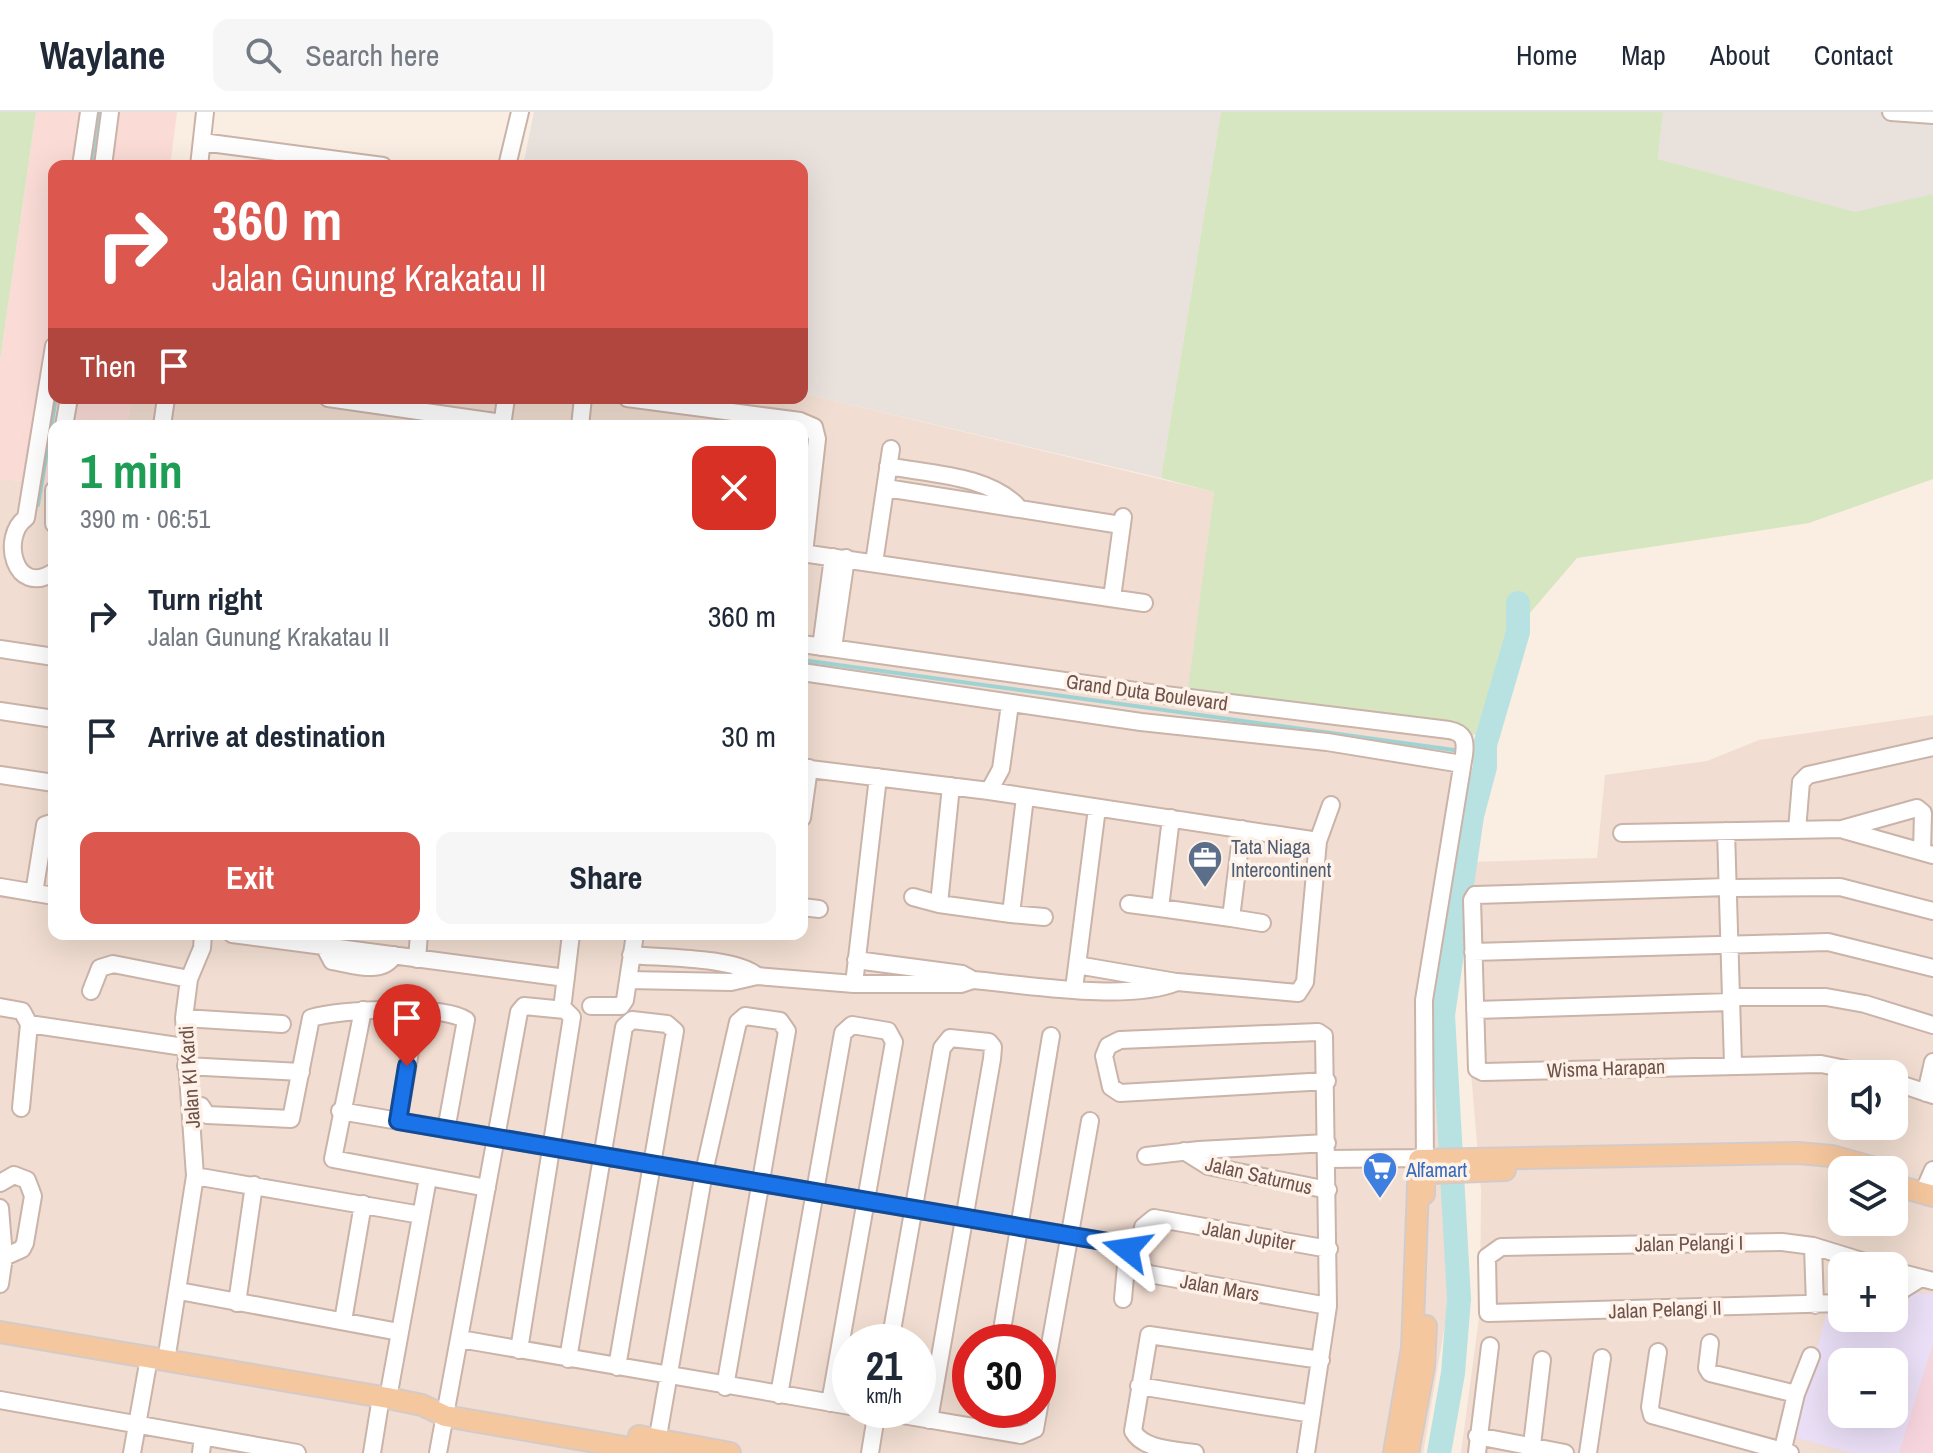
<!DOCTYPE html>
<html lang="en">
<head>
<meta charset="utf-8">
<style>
	body { margin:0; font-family:"Archivo Narrow",sans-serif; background:#f6f6f7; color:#1f2937; height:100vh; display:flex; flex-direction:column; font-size:30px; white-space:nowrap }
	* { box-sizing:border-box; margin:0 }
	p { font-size:26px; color:#747a83 }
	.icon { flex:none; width:44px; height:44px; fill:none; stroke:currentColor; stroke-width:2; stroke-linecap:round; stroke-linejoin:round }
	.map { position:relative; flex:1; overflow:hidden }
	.side { position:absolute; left:48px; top:308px; width:760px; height:520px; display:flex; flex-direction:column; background:#fff; border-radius:16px; box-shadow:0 8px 32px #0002 }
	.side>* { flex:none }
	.top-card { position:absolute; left:48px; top:48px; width:760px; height:244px; border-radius:16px; box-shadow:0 8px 32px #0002; background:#dc584e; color:#fff; overflow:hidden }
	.fabs { position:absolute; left:1828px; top:948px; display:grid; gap:16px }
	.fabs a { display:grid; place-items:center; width:80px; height:80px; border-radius:16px; background:#fff; box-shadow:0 8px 32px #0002; font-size:40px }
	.speed { position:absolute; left:832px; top:1212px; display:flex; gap:16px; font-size:40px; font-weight:700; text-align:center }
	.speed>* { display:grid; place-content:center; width:104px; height:104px; border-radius:50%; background:#fff; box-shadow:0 8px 32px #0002; line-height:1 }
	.speed small { font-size:20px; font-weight:400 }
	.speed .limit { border:12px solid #d22; background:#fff; color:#111 }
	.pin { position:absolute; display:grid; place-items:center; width:68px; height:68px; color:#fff; margin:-82px -34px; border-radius:50% 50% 50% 0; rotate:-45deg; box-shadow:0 0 8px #0007 }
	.pin .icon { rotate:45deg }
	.me { position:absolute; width:88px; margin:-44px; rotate:285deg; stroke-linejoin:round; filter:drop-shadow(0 0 6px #0008) }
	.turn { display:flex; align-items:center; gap:28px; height:168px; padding:0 32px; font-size:36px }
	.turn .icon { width:104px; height:104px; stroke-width:2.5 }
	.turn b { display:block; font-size:56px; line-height:68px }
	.then { display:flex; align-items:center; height:76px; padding:0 32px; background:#0003; gap:16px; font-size:30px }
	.round { display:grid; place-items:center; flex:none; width:84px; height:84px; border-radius:16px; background:#f6f6f7 }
	.overview { display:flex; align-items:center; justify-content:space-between; height:136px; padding:0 32px }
	h1 { font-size:48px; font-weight:800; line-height:60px; color:#1e9e55 }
	.primary-button { display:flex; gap:16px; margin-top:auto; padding:16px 32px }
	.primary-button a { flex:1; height:92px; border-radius:16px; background:#dc584e; color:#fff; font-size:32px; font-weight:800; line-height:92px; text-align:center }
	.primary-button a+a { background:#f6f6f7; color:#1f2937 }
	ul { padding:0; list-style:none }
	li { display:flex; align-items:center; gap:24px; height:120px; padding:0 32px }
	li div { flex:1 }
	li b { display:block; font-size:30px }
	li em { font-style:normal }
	header { display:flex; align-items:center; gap:48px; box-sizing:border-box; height:112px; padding:0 40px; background:#fff; border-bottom:2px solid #e0e1e3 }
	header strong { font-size:38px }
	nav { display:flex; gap:44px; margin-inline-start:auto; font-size:28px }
	.search { width:560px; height:72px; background:#f6f6f7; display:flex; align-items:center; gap:20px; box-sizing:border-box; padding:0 28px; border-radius:16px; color:#747a83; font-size:30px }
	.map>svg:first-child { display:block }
	.residential { fill:#f1ddd1; fill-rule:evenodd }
	.commercial { fill:#fadbd6 }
	.industrial { fill:#e9e1dc }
	.education { fill:#eadff6; fill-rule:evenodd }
	.medical { fill:#f7d5df }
	.green { fill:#d6e6c1 }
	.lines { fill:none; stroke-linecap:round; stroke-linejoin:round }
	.stream { stroke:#9fd3d3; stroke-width:4 }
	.river { stroke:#b8e2e1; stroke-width:24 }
	.minor-casing { stroke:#cab3a9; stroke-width:20 }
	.major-casing { stroke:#d4cbc9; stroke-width:24 }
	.minor { stroke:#fff; stroke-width:16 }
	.major { stroke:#f5c79e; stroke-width:20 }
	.route-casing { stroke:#114b97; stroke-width:20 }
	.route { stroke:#1a73e8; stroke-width:14 }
	.labels { text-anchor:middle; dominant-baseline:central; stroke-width:7; stroke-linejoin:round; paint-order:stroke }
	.street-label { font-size:20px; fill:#6f524a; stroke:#fef1e7 }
	.service-label { font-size:20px; fill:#4e5e75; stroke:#fef1e7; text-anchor:start }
	.shop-label { font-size:20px; fill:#366cbe; stroke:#fef1e7; text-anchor:start }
</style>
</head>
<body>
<header>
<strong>Waylane</strong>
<div class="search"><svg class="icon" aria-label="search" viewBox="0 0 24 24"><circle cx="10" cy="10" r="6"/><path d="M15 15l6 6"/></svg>Search here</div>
<nav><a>Home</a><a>Map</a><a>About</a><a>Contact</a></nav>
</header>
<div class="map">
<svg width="1933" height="1341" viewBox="0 0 1933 1341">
	<rect width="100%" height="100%" fill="#faede2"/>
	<path class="residential" d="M802,281L1214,380L1188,585L1473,623L1458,693L1434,903L1449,1189L1423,1341H0V367L54,372V822H802V314H126L132,286H802ZM850,1230H918V1298H850ZM970,1230H1038V1298H970Z
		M1933,603V1341H1461L1480,1198L1481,1078L1466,902L1471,750L1597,746L1605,663L1707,649L1759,628ZM1842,962H1894V1014H1842ZM1842,1058H1894V1110H1842ZM1842,1154H1894V1206H1842ZM1842,1250H1894V1302H1842Z"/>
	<path class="commercial" d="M36,0H177L170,54H54V286H132L126,314H54V372L0,367V248Z"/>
	<path class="industrial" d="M534,0H1221L1161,366L802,281V54H523Z
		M1663,0H1933V82L1855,101L1658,47Z"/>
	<path class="education" d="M1911,1181L1933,1182V1231L1899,1341H1852L1793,1325L1827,1199H1842V1206H1894V1197L1906,1196ZM1842,1250H1894V1302H1842Z"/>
	<path class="medical" d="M1933,1232V1341H1899Z"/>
	<path class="green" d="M0,0H36L0,248Z
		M1221,0H1663L1658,47L1855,100L1933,82V367L1809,411L1577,446L1529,502L1493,625L1187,585L1214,380L1161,366Z"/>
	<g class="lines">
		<path class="stream" d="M91,54L99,0
			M38,393L56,286
			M802,548L1461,639
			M1470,641L1485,643"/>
		<path class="river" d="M1439,1341L1453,1261L1459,1187L1443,903L1472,704L1485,655V633L1518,520V491"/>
		<defs>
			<path id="minor" d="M1891,0L1933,3
				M202,30L383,54
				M81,54L89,0
				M103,54L110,0
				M199,54L205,0
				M507,54L520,0
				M54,234L26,406C0,424 14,486 54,460
				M328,286L502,311
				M627,286L800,309L814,315L817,327L804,441
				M64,314L69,286
				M162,314L166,286
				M502,314L506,286
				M580,314L583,286
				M888,354C929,362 989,363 1018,395
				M886,376L1121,413
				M54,378V412
				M802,441L1144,491
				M874,451L891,337
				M1112,486L1123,405
				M802,532L1157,582L1449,618C1464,621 1466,628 1464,643L1424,888L1425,1058
				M821,535L833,445
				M833,536L846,446
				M0,537L54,545
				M802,560L1141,610L1327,630L1462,652
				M0,599L54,607
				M802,656L989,679L1318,729
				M0,663L54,671
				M951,674L939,792L1011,802L1025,685
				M989,679L1001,657L1010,592
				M802,706L809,656
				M1171,706L1160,796L1231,806L1242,717
				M1797,718L1801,670L1808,663L1933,635
				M1844,718L1933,743
				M1726,719L1733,952
				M1622,721L1842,717L1917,696L1923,701L1922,740
				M0,775L54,784
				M1727,775L1475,783L1472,788L1477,957L1483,960L1821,952L1870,962
				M1735,776L1840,775L1933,799
				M34,781L45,713L54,710
				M913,785L939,792
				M1129,792L1160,796
				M802,795L819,797
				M1011,802L1044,805
				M1231,806L1262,811
				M232,822L566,866
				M324,834L332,849C352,852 382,864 394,843
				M1473,840L1828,830L1933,856
				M631,843C662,846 736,845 757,864
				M417,847L419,822
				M856,848L962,862L973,868
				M1077,853L1176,870
				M628,868L731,870L757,864L854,872H961L973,868C1028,873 1128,890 1177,870L1298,881L1305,870L1318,729L1331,693
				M854,872L878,665
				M1074,877L1097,696
				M91,879L100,856L113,852L189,867
				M1736,885H1826L1865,892L1933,913
				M563,889L571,822
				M591,894H621L625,888L635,822
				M0,895L22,899L29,912L21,996
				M363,898L333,1047L487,1076
				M1475,898L1730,890
				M184,906L282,912
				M29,912L184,935
				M186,954L301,960
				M1894,970L1933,983
				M1926,981L1933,950
				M193,994H201L207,1003L291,1007L311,906C341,897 440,892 466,908L446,1018
				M340,999L1120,1132L1127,1142L1123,1187
				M398,1009L417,899
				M1184,1039L1208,1054L1328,1078
				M1146,1044L1199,1038L1327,1031
				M1328,1047L1422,1046
				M195,1064L184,906L189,867L202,836L203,822
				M0,1071L14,1063L27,1068L33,1084L25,1131L22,1137L4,1145
				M1923,1081L1933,1058
				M0,1096L4,1145L0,1172
				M1813,1134L1815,1193
				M1894,1159L1933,1169
				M179,1179L399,1220
				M1894,1183L1921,1166
				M237,1191L254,1073
				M1842,1191L1488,1201L1487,1145L1501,1135L1782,1130L1813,1134L1878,1154
				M1328,1194L1149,1162L1141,1157L1138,1147L1143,1115L1154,1106L1329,1137
				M343,1209L363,1092
				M460,1227L850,1294
				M890,1230L942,936L950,926L989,930L993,935L992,947L929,1308
				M1000,1230L1051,924
				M1710,1231L1707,1256L1710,1261L1796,1282
				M1658,1240L1650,1295L1652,1303L1790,1341
				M568,1247L624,915L632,908L667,912L675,919L617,1255
				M166,1249L195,1064L421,1103
				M1139,1274L1312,1302
				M779,1283L843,921L852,913L888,919L894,930L830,1291
				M388,1286L428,1066
				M0,1288L297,1341
				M873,1298L1021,1323L1035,1317L1090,1009
				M984,1317L988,1298
				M1477,1324L1565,1341
				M1532,1333L1542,1248
				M656,1336L704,1060L738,910L745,904L780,909L787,919L725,1275
				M132,1341L149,1246
				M201,1341L203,1325
				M372,1341L381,1285
				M438,1341L519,900L524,894L565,898L572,905L519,1238
				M870,1341L877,1298
				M1195,1341C1176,1338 1143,1338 1133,1319L1149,1223L1321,1248
				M1306,1341L1328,1194L1324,924L1318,920L1120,928L1108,934L1104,944L1111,975L1120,981L1327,969
				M1477,1341L1490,1234
				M1588,1341L1602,1246
				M1782,1341L1796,1282L1811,1244"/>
			<path id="major" d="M1894,1073L1933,1084
				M1424,1082V1066L1430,1061L1505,1058
				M0,1220L388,1286L422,1293L445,1304L659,1341
				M639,1324L730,1341
				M1394,1341L1412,1236L1419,1048L1798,1041L1832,1044L1882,1058
				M1408,1341L1424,1254L1426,1214"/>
		</defs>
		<use href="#minor" class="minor-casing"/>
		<use href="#major" class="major-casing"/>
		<use href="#minor" class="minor"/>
		<use href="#major" class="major"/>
	</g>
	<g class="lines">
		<defs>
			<path id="route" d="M407,954L398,1009L1120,1132L1127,1137"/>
		</defs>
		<use href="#route" class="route-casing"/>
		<use href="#route" class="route"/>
	</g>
	<defs>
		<symbol id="office-pin" viewBox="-11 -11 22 30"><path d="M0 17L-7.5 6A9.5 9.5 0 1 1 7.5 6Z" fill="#5c6f8a" stroke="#fef1e7"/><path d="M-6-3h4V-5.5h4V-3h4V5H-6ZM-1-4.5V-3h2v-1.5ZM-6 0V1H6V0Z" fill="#fff"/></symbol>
		<symbol id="supermarket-pin" viewBox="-11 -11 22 30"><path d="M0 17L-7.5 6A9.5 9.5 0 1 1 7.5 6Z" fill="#3f7fe0" stroke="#fef1e7"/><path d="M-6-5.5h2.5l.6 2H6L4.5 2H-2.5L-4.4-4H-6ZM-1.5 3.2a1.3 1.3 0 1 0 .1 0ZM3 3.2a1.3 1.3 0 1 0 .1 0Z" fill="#fff"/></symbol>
	</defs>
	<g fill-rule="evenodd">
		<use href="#office-pin" x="1185" y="726" width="40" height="54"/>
		<use href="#supermarket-pin" x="1360" y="1037" width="40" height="54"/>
	</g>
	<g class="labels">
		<g class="street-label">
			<text transform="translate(1147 580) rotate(8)">Grand Duta Boulevard</text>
			<text transform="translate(1606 956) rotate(-2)">Wisma Harapan</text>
			<text transform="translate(189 965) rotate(-94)">Jalan KI Kardi</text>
			<text transform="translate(1259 1063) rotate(13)">Jalan Saturnus</text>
			<text transform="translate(1249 1123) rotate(10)">Jalan Jupiter</text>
			<text transform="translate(1689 1131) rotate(-1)">Jalan Pelangi I</text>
			<text transform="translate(1220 1175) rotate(10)">Jalan Mars</text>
			<text transform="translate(1665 1197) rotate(-2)">Jalan Pelangi II</text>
		</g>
		<g class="service-label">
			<text x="1231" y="734">Tata Niaga<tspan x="1231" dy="23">Intercontinent</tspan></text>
		</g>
		<g class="shop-label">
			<text x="1406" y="1057">Alfamart</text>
		</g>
	</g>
</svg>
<div class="fabs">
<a><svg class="icon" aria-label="sound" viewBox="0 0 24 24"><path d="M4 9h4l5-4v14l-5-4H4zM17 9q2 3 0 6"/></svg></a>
<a><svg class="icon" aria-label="layers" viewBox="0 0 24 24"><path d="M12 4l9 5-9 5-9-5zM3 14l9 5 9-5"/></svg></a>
<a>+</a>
<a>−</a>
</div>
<div class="speed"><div>21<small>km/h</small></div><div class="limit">30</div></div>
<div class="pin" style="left:407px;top:954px;background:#d93025"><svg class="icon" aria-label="arrive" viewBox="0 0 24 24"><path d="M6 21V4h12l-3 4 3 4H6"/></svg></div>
<svg class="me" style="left:1127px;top:1137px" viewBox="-20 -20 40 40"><path d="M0-17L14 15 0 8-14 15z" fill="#1a73e8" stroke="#fff" stroke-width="4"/></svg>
<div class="top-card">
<div class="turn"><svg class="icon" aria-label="right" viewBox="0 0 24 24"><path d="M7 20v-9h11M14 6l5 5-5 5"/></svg><div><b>360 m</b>Jalan Gunung Krakatau II</div></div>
<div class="then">Then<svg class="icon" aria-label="arrive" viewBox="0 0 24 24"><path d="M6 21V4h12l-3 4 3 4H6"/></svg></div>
</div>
<section class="side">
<div class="overview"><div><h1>1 min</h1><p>390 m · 06:51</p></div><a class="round" style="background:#d93025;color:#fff"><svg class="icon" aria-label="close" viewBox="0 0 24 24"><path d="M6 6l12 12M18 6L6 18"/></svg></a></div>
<ul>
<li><svg class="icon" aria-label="right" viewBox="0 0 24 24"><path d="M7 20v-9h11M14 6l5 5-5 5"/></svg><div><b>Turn right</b><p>Jalan Gunung Krakatau II</p></div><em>360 m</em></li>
<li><svg class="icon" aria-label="arrive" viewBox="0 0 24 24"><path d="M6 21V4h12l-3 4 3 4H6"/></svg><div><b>Arrive at destination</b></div><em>30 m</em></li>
</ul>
<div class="primary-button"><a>Exit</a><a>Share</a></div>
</section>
</div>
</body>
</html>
